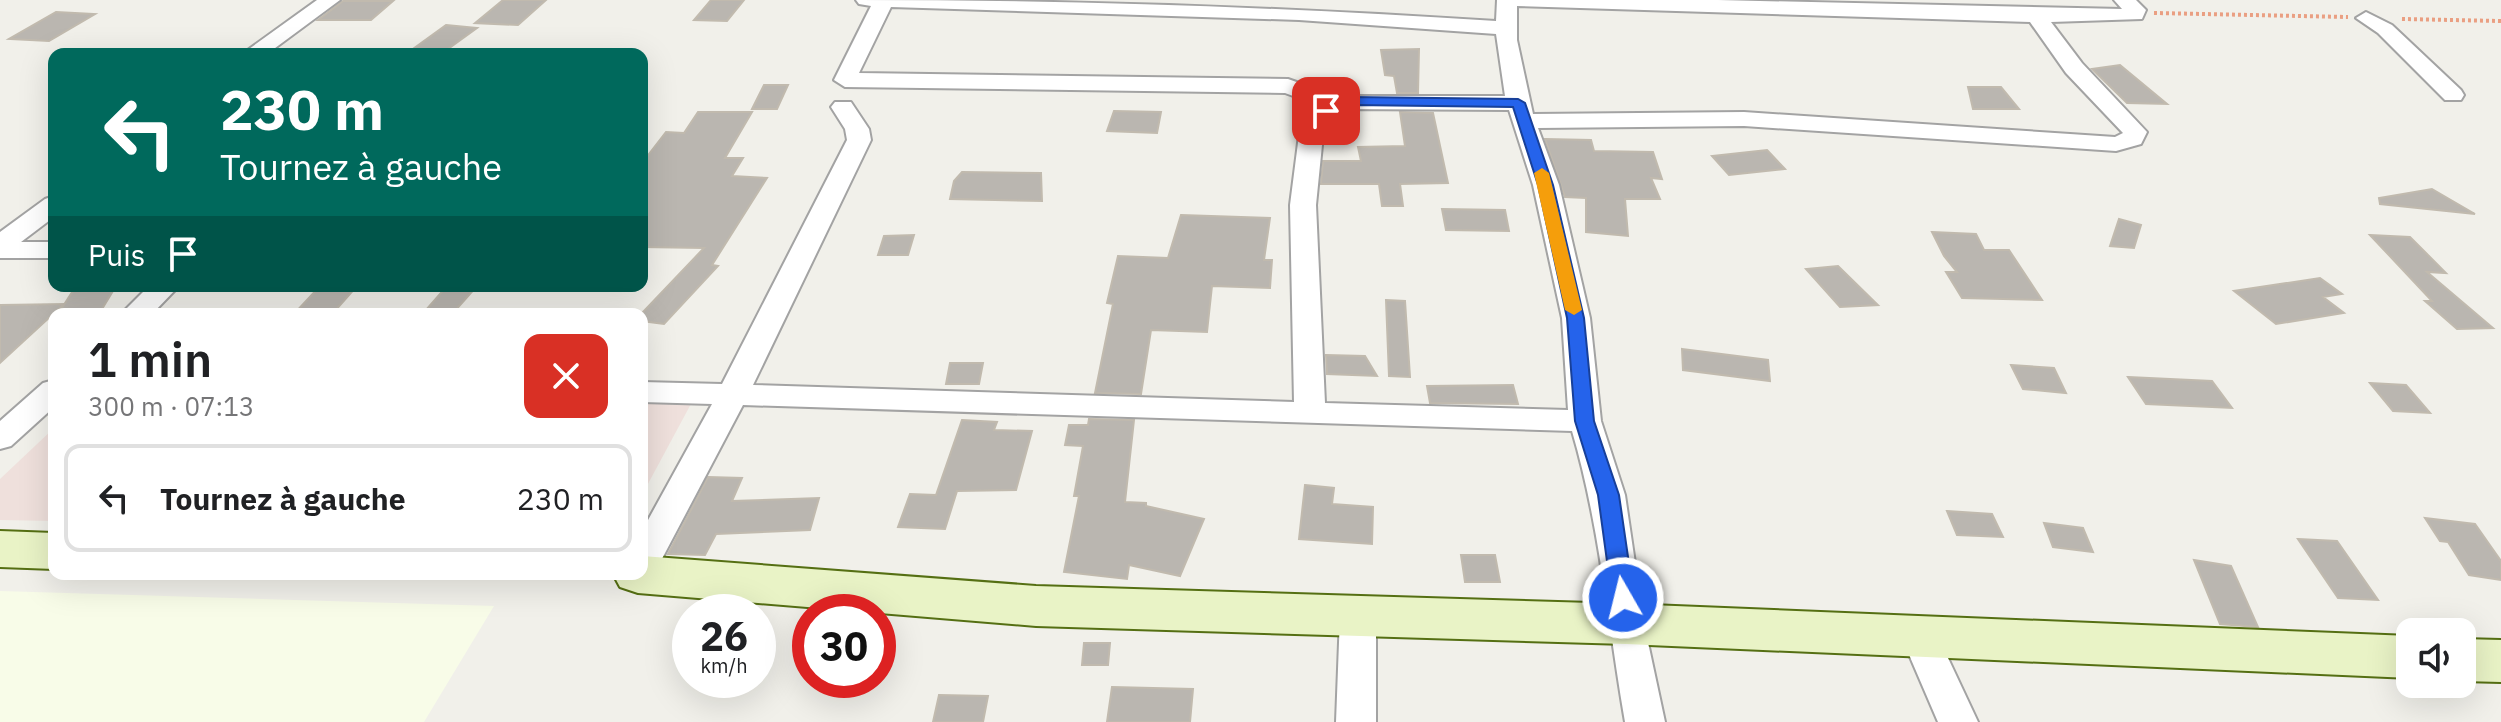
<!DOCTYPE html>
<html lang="fr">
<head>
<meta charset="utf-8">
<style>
	body { margin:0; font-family:"IBM Plex Sans",sans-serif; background:#f2f2f2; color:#202124; height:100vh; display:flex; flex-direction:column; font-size:30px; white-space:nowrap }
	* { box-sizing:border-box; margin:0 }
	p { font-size:26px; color:#757577 }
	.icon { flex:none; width:44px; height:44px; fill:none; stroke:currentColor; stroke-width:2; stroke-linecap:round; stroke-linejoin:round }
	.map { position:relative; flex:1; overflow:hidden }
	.side { position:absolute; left:48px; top:308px; width:600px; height:272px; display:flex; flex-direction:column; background:#fff; border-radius:16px; box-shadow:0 8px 32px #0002 }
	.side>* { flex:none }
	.hud { position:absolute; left:48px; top:48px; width:600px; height:244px; border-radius:16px; box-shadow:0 8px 32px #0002; background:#00695c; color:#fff; overflow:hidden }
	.controls { position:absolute; left:2396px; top:618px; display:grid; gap:16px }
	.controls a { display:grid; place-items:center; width:80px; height:80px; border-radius:16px; background:#fff; box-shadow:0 8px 32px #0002; font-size:40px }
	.speed { position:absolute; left:672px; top:594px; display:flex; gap:16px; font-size:40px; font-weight:700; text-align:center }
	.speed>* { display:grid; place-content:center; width:104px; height:104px; border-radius:50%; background:#fff; box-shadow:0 8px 32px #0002; line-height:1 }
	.speed small { font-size:20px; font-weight:400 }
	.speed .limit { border:12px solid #d22; background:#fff; color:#111 }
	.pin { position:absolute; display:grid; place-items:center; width:68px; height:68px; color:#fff; margin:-34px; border-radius:16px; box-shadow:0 4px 12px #0006 }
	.me { position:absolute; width:88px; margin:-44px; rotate:352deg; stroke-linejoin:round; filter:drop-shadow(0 0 6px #0008) }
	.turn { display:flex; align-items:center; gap:28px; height:168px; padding:0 40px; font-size:36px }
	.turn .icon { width:104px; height:104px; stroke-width:2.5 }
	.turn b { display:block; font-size:56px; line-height:68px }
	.then { display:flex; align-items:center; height:76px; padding:0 40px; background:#0003; gap:16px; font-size:30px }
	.round { display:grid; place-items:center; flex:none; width:84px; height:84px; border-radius:16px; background:#f2f2f2 }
	.headline { display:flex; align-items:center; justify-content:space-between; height:136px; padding:0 40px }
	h1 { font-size:48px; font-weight:600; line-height:60px }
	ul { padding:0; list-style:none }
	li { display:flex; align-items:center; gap:24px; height:108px; margin:0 16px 12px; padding:0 24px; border:4px solid #e0e0e0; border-radius:16px }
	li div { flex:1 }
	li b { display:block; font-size:30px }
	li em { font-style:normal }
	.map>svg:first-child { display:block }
	.commercial { fill:#efe0dc }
	.education { fill:#f8fce8 }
	.building { fill:#bab6b0; stroke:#c1baae; stroke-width:2 }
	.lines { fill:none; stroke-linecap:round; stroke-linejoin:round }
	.street-casing { stroke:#a3a3a3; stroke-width:4 }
	.secondary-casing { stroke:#556f13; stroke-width:4 }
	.path { stroke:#ea9f82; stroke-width:4; stroke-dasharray:3 3; stroke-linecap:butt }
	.street { fill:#fff; fill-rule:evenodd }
	.secondary { fill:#e9f3c6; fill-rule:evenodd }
	.route { fill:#2563eb; stroke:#184099; stroke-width:2 }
	.slow { fill:#f59e0b }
</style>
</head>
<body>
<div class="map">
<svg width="2501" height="722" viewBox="0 0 2501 722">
	<rect width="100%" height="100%" fill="#f1f0ea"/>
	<path class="commercial" d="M642,401L692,402L642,495Z
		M54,428V521L0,520V479Z"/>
	<path class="education" d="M0,591L494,606L424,722H0Z"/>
	<path class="building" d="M503,0H546L518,25L475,23Z
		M711,0H744L727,21L694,20Z
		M343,1H393L371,20H318Z
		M56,12L95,14L49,41L9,39Z
		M446,25L477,28L441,54H406Z
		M1419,49L1418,93H1397L1394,76L1385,75L1381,50Z
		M2120,65L2167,104L2127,103L2092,69Z
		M764,85H788L777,109H752Z
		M1968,87H2001L2019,109H1973Z
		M1114,111L1161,112L1157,133L1107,131Z
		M698,112H752L725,158H743L732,176L767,178L712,265L718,266L664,324L642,321L641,314L704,248L642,247V163L666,132L684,133Z
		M1400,112L1433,113L1448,183L1400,184L1403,206H1382L1379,184H1321L1323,161H1361L1358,147L1405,146Z
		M1545,139L1591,140L1594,151L1653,152L1662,179L1651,178L1660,199H1625L1628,236L1586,232V198L1565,197Z
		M1767,150L1785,169L1729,175L1712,156Z
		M962,172L1041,173L1042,201L950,199L954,181Z
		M2432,189L2475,214L2380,204L2379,198Z
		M1442,209L1505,210L1509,231L1446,230Z
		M1181,215L1270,218L1264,260H1272L1270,288L1212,286L1207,332L1151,330L1141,394L1095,393L1113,304L1107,303L1118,256L1168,258Z
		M2119,219L2141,225L2134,248L2110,246Z
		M1932,232L1976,234L1984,250H2009L2042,300L1962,298L1946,272H1957L1944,256Z
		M914,235L908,255H878L884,236Z
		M2370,235L2410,237L2446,273L2427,272L2493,328L2457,329L2425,301H2432Z
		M1838,266L1878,305L1840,307L1806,269Z
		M2320,278L2342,294L2323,297L2344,313L2276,324L2234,291Z
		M76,286H116L99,314H58Z
		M320,286H357L334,312L294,314Z
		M447,286H477L454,312L425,311Z
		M1386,300L1405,301L1410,377L1389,376Z
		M64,304L0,363V305Z
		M1682,349L1768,360L1770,381L1683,370Z
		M1326,355L1365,356L1377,376L1327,374Z
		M950,363H983L979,384H946Z
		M2011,365L2054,368L2066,393L2023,389Z
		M2128,377L2212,381L2232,408L2146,404Z
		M2370,383L2406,385L2430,413L2393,411Z
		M1513,385L1518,404L1430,403L1427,386Z
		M1089,419L1134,420L1125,502L1146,503V506L1204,519L1180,576L1129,565L1127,579L1064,572L1079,496H1074L1083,446L1065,445L1069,425H1088Z
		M962,420L997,422L994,430L1032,431L1016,490L957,491L945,529L898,527L910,494L936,495Z
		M708,477L742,478L732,501L819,498L810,530L716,534L705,555L668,554Z
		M1305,485L1334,488L1332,504L1373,507L1372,544L1299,539Z
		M1947,511L1992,514L2003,537L1957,535Z
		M2425,518L2475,524L2501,561V580L2469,575L2448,542L2440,541Z
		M2044,523L2083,528L2093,552L2053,547Z
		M2298,539L2337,541L2378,600L2338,598Z
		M1461,555H1495L1500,582H1465Z
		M2194,560L2231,566L2258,627L2220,624Z
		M1084,643H1110L1108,665H1082Z
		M1112,687L1193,689L1190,722H1107Z
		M939,695L988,696L983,722H933Z"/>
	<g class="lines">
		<defs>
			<path id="street" d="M317,0H340L267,54H242Z
				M856,0C1070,0 1282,7 1496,21L1497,0H1718L2122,9L2114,0H2136L2146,10L2142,19L2051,22L2082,63L2147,132L2141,144L2116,151L1744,126L1538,128L1559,185L1590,318L1601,421L1625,495L1644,624L1665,722H1625C1608,625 1600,526 1572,431L743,405L655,572L635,574H642V531L712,404L642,402V382L722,384L847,140L845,129L831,107L835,102H851L869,129L871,140L753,385L1294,402L1290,205L1299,135L1320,106L1285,93L845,87L834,80L871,6L859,4ZM1517,6L2030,22L2066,73L2123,133L2115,137L2070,134L1744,112L1533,114L1517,40ZM891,7L1299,20L1496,34L1505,96H1336L1288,79L859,73ZM1341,109L1509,110L1533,185L1562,318L1568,410L1325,403L1316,205L1323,135Z
				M2366,12L2392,25L2461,90L2464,95L2461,100H2445L2378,33L2356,18Z
				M54,196V217L21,242H54V258H0V232L45,199Z
				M149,286H179L152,314H121Z
				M54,380V407L11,446L0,449V421L43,383Z
				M1358,602L1371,606L1376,616V722H1336L1340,616L1345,606Z
				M1920,621L1933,626L1978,722H1938L1901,636L1907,626Z"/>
			<path id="secondary" d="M0,531L54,533V569L0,567Z
				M642,556L1036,586L1626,604L2410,636V678L1626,644L1036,626L638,593L620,587L613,574H642Z
				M2462,639L2501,640V682L2462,681Z"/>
		</defs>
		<use href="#street" class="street-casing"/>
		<use href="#secondary" class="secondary-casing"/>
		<path class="path" d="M2154,13L2348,17
			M2402,19L2501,21"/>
		<use href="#street" class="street"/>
		<use href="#secondary" class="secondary"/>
	</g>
	<path class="route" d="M1353,97L1518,99L1525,103L1553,185L1584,318L1594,421L1619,495L1634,598L1631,604H1615L1612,598L1598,495L1575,421L1567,318L1538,185L1513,107L1353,105L1339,107L1326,115L1319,111L1329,100Z"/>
	<path class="slow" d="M1542,168L1549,173L1582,310L1574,315L1565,310L1534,173Z"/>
</svg>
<div class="controls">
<a><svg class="icon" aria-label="sound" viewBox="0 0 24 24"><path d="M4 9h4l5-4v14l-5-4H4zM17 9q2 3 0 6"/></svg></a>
</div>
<div class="speed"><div>26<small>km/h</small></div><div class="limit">30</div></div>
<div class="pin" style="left:1326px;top:111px;background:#d93025"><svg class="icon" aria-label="arrive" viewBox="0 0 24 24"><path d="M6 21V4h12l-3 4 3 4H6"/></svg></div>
<svg class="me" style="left:1623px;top:598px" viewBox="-20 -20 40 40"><circle r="17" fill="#2563eb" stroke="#fff" stroke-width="3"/><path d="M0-11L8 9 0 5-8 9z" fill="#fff"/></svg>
<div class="hud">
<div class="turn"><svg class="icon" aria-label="left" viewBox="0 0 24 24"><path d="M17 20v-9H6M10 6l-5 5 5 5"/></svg><div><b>230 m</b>Tournez à gauche</div></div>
<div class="then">Puis<svg class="icon" aria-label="arrive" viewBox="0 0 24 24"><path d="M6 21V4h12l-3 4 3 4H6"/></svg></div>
</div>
<section class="side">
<div class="headline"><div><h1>1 min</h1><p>300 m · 07:13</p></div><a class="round" style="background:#d93025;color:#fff"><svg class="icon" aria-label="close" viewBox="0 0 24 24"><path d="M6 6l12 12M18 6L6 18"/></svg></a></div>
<ul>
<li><svg class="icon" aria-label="left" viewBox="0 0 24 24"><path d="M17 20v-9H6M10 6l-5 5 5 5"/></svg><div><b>Tournez à gauche</b></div><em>230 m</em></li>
</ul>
</section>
</div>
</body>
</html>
